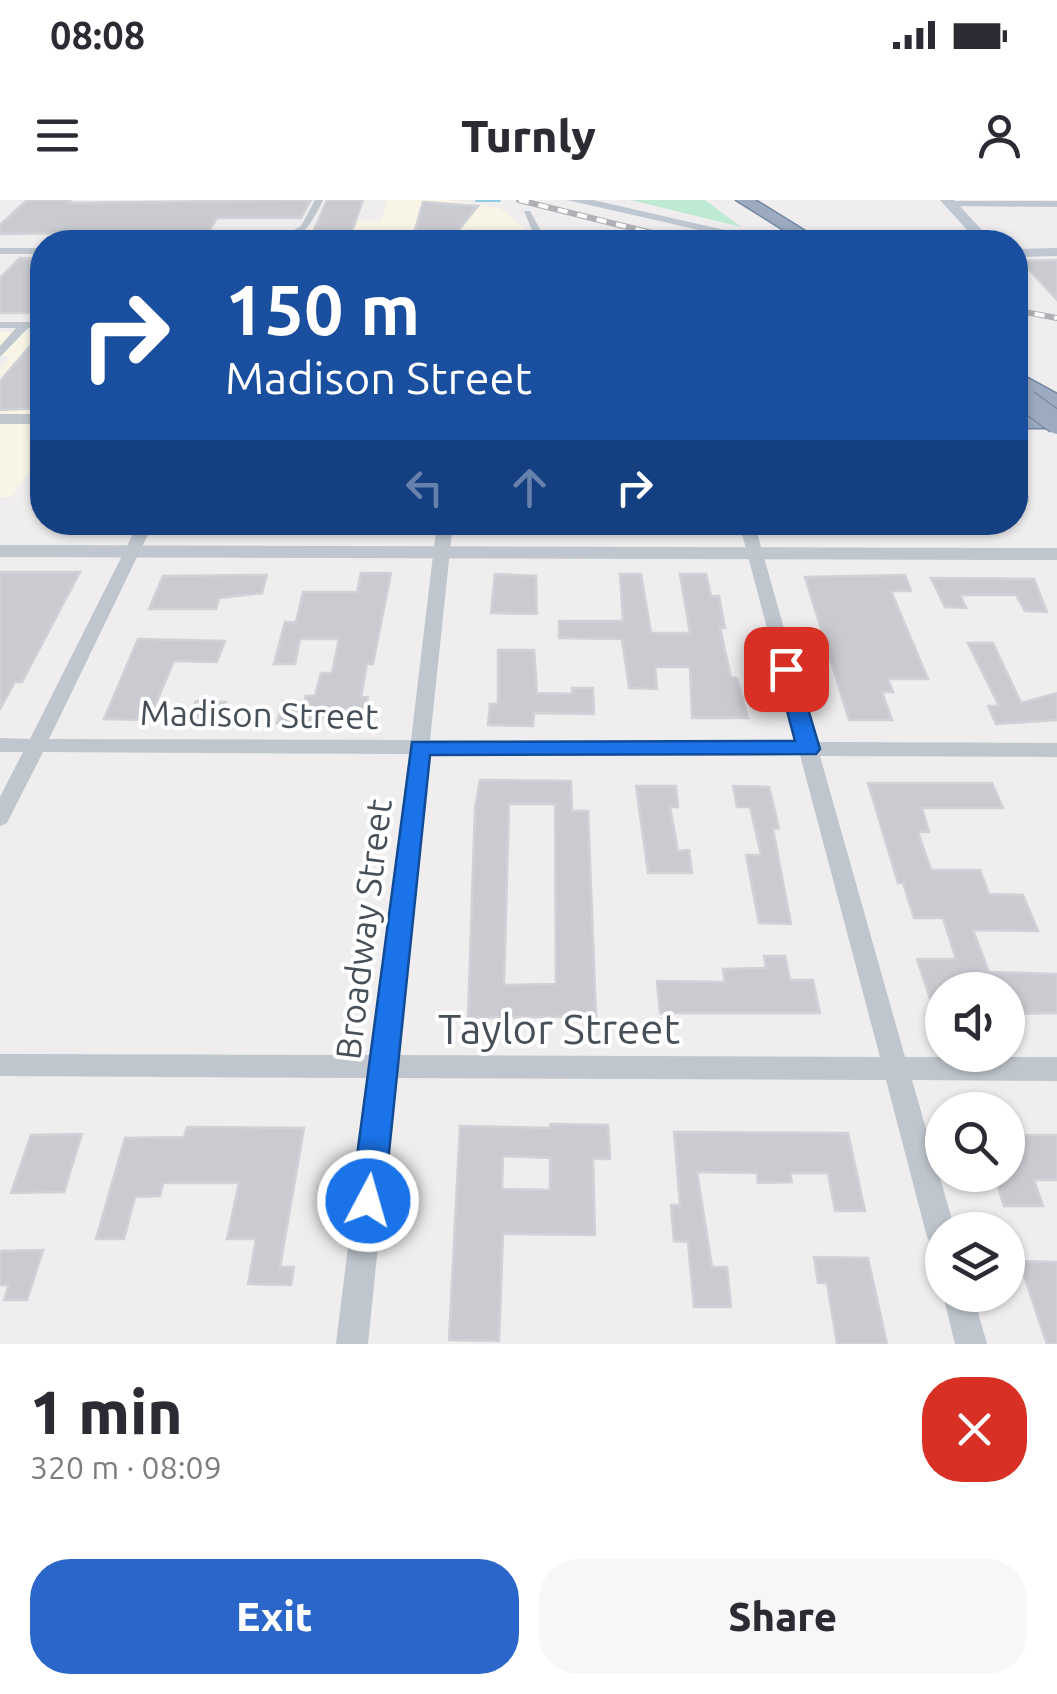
<!DOCTYPE html>
<html lang="en">
<head>
<meta charset="utf-8">
<style>
	body { margin:0; font-family:Ubuntu,sans-serif; background:#f7f7f7; color:#2b2b33; height:100vh; display:flex; flex-direction:column; font-size:38px; white-space:nowrap }
	* { box-sizing:border-box; margin:0 }
	p { font-size:32px; color:#7c7c81 }
	.icon { flex:none; width:55px; height:55px; fill:none; stroke:currentColor; stroke-width:2; stroke-linecap:round; stroke-linejoin:round }
	.map { position:relative; height:1144px; overflow:hidden }
	.details { display:flex; flex-direction:column; background:#fff; flex:1 }
	.details>* { flex:none }
	.top-card { position:absolute; left:30px; top:30px; width:998px; height:305px; border-radius:40px; box-shadow:0 2px 8px #0004; background:#1a4fa0; color:#fff; overflow:hidden }
	.controls { position:absolute; left:925px; top:772px; display:grid; gap:20px }
	.controls a { display:grid; place-items:center; width:100px; height:100px; border-radius:50%; background:#fff; box-shadow:0 2px 8px #0004; font-size:50px }
	.pin { position:absolute; display:grid; place-items:center; width:85px; height:85px; color:#fff; margin:-42px; border-radius:20px; box-shadow:0 5px 15px #0006 }
	.me { position:absolute; width:110px; margin:-55px; rotate:6deg; stroke-linejoin:round; filter:drop-shadow(0 0 8px #0008) }
	.turn { display:flex; align-items:center; gap:35px; height:210px; padding:0 30px; font-size:45px }
	.turn .icon { width:130px; height:130px; stroke-width:2.5 }
	.turn b { display:block; font-size:70px; line-height:85px }
	.lanes { display:flex; align-items:center; height:95px; padding:0 30px; background:#0003; justify-content:center; gap:50px; direction:ltr }
	.lanes .off { opacity:.35 }
	.round { display:grid; place-items:center; flex:none; width:105px; height:105px; border-radius:40px; background:#f7f7f7 }
	.headline { display:flex; align-items:center; justify-content:space-between; height:170px; padding:0 30px }
	h1 { font-size:60px; font-weight:800; line-height:75px }
	.cta { display:flex; gap:20px; margin-top:auto; padding:20px 30px }
	.cta a { flex:1; height:115px; border-radius:40px; background:#2b67ca; color:#fff; font-size:40px; font-weight:800; line-height:115px; text-align:center }
	.cta a+a { background:#f7f7f7; color:#2b2b33 }
	.status { display:flex; justify-content:space-between; align-items:center; height:70px; padding:0 50px; background:#fff; direction:ltr }
	.status svg { height:28px; fill:currentColor }
	header { display:flex; justify-content:space-between; align-items:center; height:130px; padding:0 30px; background:#fff; font-size:45px; font-weight:800 }
	.map>svg:first-child { display:block }
	.commercial { fill:#f9f5e6 }
	.green { fill:#bee9d2 }
	.lines { fill:none; stroke-linecap:round; stroke-linejoin:round }
	.stream { stroke:#90cbe2; stroke-width:4 }
	.building { fill:#cacbd1; stroke:#d1d2d7; stroke-width:2.5; fill-rule:evenodd }
	.trunk-casing { stroke:#7487a2; stroke-width:3 }
	.minor { fill:#bfc6cd; fill-rule:evenodd }
	.tertiary { fill:#bfc6cd; fill-rule:evenodd }
	.secondary { fill:#bfc7d2; fill-rule:evenodd }
	.trunk { fill:#9cabc0; fill-rule:evenodd }
	.rail-casing { stroke:#afb1b6; stroke-width:6 }
	.rail { stroke:#fff; stroke-width:4; stroke-dasharray:10; stroke-linecap:butt }
	.trunk-bridge-casing { stroke:#7487a2; stroke-width:24; stroke-linecap:butt }
	.trunk-bridge { stroke:#9cabc0; stroke-width:22 }
	.route { fill:#1a73e8; stroke:#114b97; stroke-width:2.5 }
	.labels { text-anchor:middle; dominant-baseline:central; stroke-width:8; stroke-linejoin:round; paint-order:stroke }
	.street-label { font-size:35px; fill:#474f58; stroke:#fff }
	.near-street-label { font-size:42px; fill:#474f58; stroke:#fff }
</style>
</head>
<body>
<div class="status"><b>08:08</b><svg viewBox="0 0 49 12"><path d="M0 12V9h3v3zM5 12V6h3v6zM10 12V3h3v9zM15 12V0h3v12zM26 1h20v11H26zM47 4h2v5h-2z"/></svg></div>
<header><svg class="icon" aria-label="menu" viewBox="0 0 24 24"><path d="M4 6h16M4 12h16M4 18h16"/></svg>Turnly<svg class="icon" aria-label="person" viewBox="0 0 24 24"><circle cx="12" cy="8" r="4"/><path d="M4 21q1-7 8-7t8 7"/></svg></header>
<div class="map">
<svg width="1057" height="1144" viewBox="0 0 1057 1144">
	<rect width="100%" height="100%" fill="#efeded"/>
	<path class="commercial" d="M388,0H447L500,8L531,34L533,42H303L310,28H355L358,21H381Z
		M0,132H42V253L12,297H0V170L11,156H0Z"/>
	<path class="green" d="M631,0H705L741,27Z"/>
	<g class="lines">
		<path class="stream" d="M477,0H499"/>
	</g>
	<path class="building" d="M27,0H70L67,3L311,0L301,18H217L202,42L131,41L139,32L0,34V25Z
		M327,0H363L348,42H309Z
		M423,2L478,6L453,37H413Z
		M20,58H42V113H0V78Z
		M1057,60V100L1021,61Z
		M42,132V208L0,210V181Z
		M0,372H80L22,482H15L0,509Z
		M361,373H391L373,464H367L361,497H368L364,517L323,516L321,523H277L283,501L304,502L306,496H315L321,473H332L339,439H300L295,464H274L285,422H296L303,392H357Z
		M495,374L536,376L537,414L491,413Z
		M620,374H641L651,433H690L680,374H706L711,396H719L725,428H720L731,477L737,478L748,518H692L690,467H655L657,489L629,488L622,439L559,438V421H623Z
		M267,375L262,393L219,398L216,409H149L163,376Z
		M905,375L911,391H891L928,479H888L893,492H882L892,520H849L805,377Z
		M931,378L1034,379L1047,412L1025,411L1016,395H960L966,408L945,407Z
		M138,439L225,441L217,462L174,461L149,520L104,519Z
		M968,443H993L1021,503L1057,493V520L996,524L988,506H999Z
		M498,450H534L537,493L572,494V488H593L594,514L534,513L533,526L488,525L490,504H498Z
		M196,501L226,502L220,518H190Z
		M480,580L571,581L572,611H588L596,816L468,818L475,608ZM509,604H555L556,784L504,785Z
		M868,583H992L1003,608H922L929,632H918L931,670H980L989,694L1023,695L1038,731L973,730L989,772L1057,774V813L1008,814V790H942L939,826L917,759H956L943,718H914L903,683H898Z
		M636,586H676L678,607H670L678,651L689,650L692,673H648Z
		M733,586L769,587L779,628L773,629L791,724L759,723L746,655H761L750,607H737Z
		M764,756H785L790,780H813L820,813H660L657,781L725,782L723,769L766,768Z
		M550,924L608,925L610,959H593L595,1035L503,1034L499,1141L449,1140L460,926L550,928ZM503,956L550,958V990L502,989Z
		M187,927L304,928L280,1067H294L291,1085L248,1084L256,1039H227L239,983H163L160,996L135,997L124,1039H96L125,938L184,937Z
		M674,932L848,933L865,1011H835L828,973H790L792,982L758,983L757,973L697,972L712,1067H727L731,1107H694L688,1042L674,1041L671,1005H680Z
		M82,934L64,992L11,993L31,935Z
		M1033,935H1057V980H1034L1043,1006H1004L994,975H1008V936Z
		M43,1050L27,1100H4L9,1085H0V1051Z
		M814,1057L868,1058L887,1144H837L827,1083H818Z
		M1019,1061L1057,1062V1144H1047Z"/>
	<g class="lines">
		<defs>
			<path id="trunk" d="M736,0H755L823,42H803Z
				M1015,171L1057,194V211L1015,187Z
				M1015,214H1057V228H1015Z"/>
		</defs>
		<use href="#trunk" class="trunk-casing"/>
		<path class="minor" d="M315,0H323C312,23 302,42 273,42L301,26Z
			M951,1H1057V7L948,6Z
			M524,11H530L547,42H537Z
			M0,48H42V54H0Z
			M0,122H42V128H28L0,157V146L16,128H0Z
			M1015,288L1029,296V302L1015,299Z
			M139,322H154L49,539L411,540L437,322H453L430,540L797,542L739,322H754L816,542L1057,543V557L820,556L905,857H1057V881L912,880L955,1030H942V1051L932,1047L927,1037L886,880L395,878L368,1144H336L369,878L0,876V854L372,855L409,554L43,552L7,623L0,626V597L23,552H0V538L30,539ZM429,554L800,555L880,857L397,855Z
			M943,1095H973L987,1144H955Z"/>
		<path class="tertiary" d="M0,214H42V224H0Z
			M0,345L1057,348V360L0,357Z"/>
		<path class="secondary" d="M567,0H593L777,42H752Z
			M940,0H954L993,42H978Z
			M1057,48V56L1015,57V49Z"/>
		<use href="#trunk" class="trunk"/>
		<defs>
			<path id="rail" d="M519,0L688,42
				M1015,110L1057,118"/>
		</defs>
		<use href="#rail" class="rail-casing"/>
		<use href="#rail" class="rail"/>
		<defs>
			<path id="trunk-bridge" d="M1027,201L1057,223"/>
		</defs>
		<use href="#trunk-bridge" class="trunk-bridge-casing"/>
		<use href="#trunk-bridge" class="trunk-bridge"/>
	</g>
	<path class="route" d="M786,462L796,469L820,549L816,554L430,555L384,1001L379,1012L368,1017L356,1012L351,1001L412,542L795,541L776,469Z"/>
	<g class="labels">
		<g class="street-label">
			<text transform="translate(259 514) rotate(1)">Madison Street</text>
			<text transform="translate(363 729) rotate(-83)">Broadway Street</text>
		</g>
		<g class="near-street-label">
			<text x="559" y="828">Taylor Street</text>
		</g>
	</g>
</svg>
<div class="controls">
<a><svg class="icon" aria-label="sound" viewBox="0 0 24 24"><path d="M4 9h4l5-4v14l-5-4H4zM17 9q2 3 0 6"/></svg></a>
<a><svg class="icon" aria-label="search" viewBox="0 0 24 24"><circle cx="10" cy="10" r="6"/><path d="M15 15l6 6"/></svg></a>
<a><svg class="icon" aria-label="layers" viewBox="0 0 24 24"><path d="M12 4l9 5-9 5-9-5zM3 14l9 5 9-5"/></svg></a>
</div>
<div class="pin" style="left:786px;top:469px;background:#d93025"><svg class="icon" aria-label="arrive" viewBox="0 0 24 24"><path d="M6 21V4h12l-3 4 3 4H6"/></svg></div>
<svg class="me" style="left:368px;top:1001px" viewBox="-20 -20 40 40"><circle r="17" fill="#1a73e8" stroke="#fff" stroke-width="3"/><path d="M0-11L8 9 0 5-8 9z" fill="#fff"/></svg>
<div class="top-card">
<div class="turn"><svg class="icon" aria-label="right" viewBox="0 0 24 24"><path d="M7 20v-9h11M14 6l5 5-5 5"/></svg><div><b>150 m</b>Madison Street</div></div>
<div class="lanes"><svg class="icon off" aria-label="left" viewBox="0 0 24 24"><path d="M17 20v-9H6M10 6l-5 5 5 5"/></svg><svg class="icon off" aria-label="ahead" viewBox="0 0 24 24"><path d="M12 20V5M6 11l6-6 6 6"/></svg><svg class="icon" aria-label="right" viewBox="0 0 24 24"><path d="M7 20v-9h11M14 6l5 5-5 5"/></svg></div>
</div>
</div>
<section class="details">
<div class="headline"><div><h1>1 min</h1><p>320 m · 08:09</p></div><a class="round" style="background:#d93025;color:#fff"><svg class="icon" aria-label="close" viewBox="0 0 24 24"><path d="M6 6l12 12M18 6L6 18"/></svg></a></div>
<div class="cta"><a>Exit</a><a>Share</a></div>
</section>
</body>
</html>
